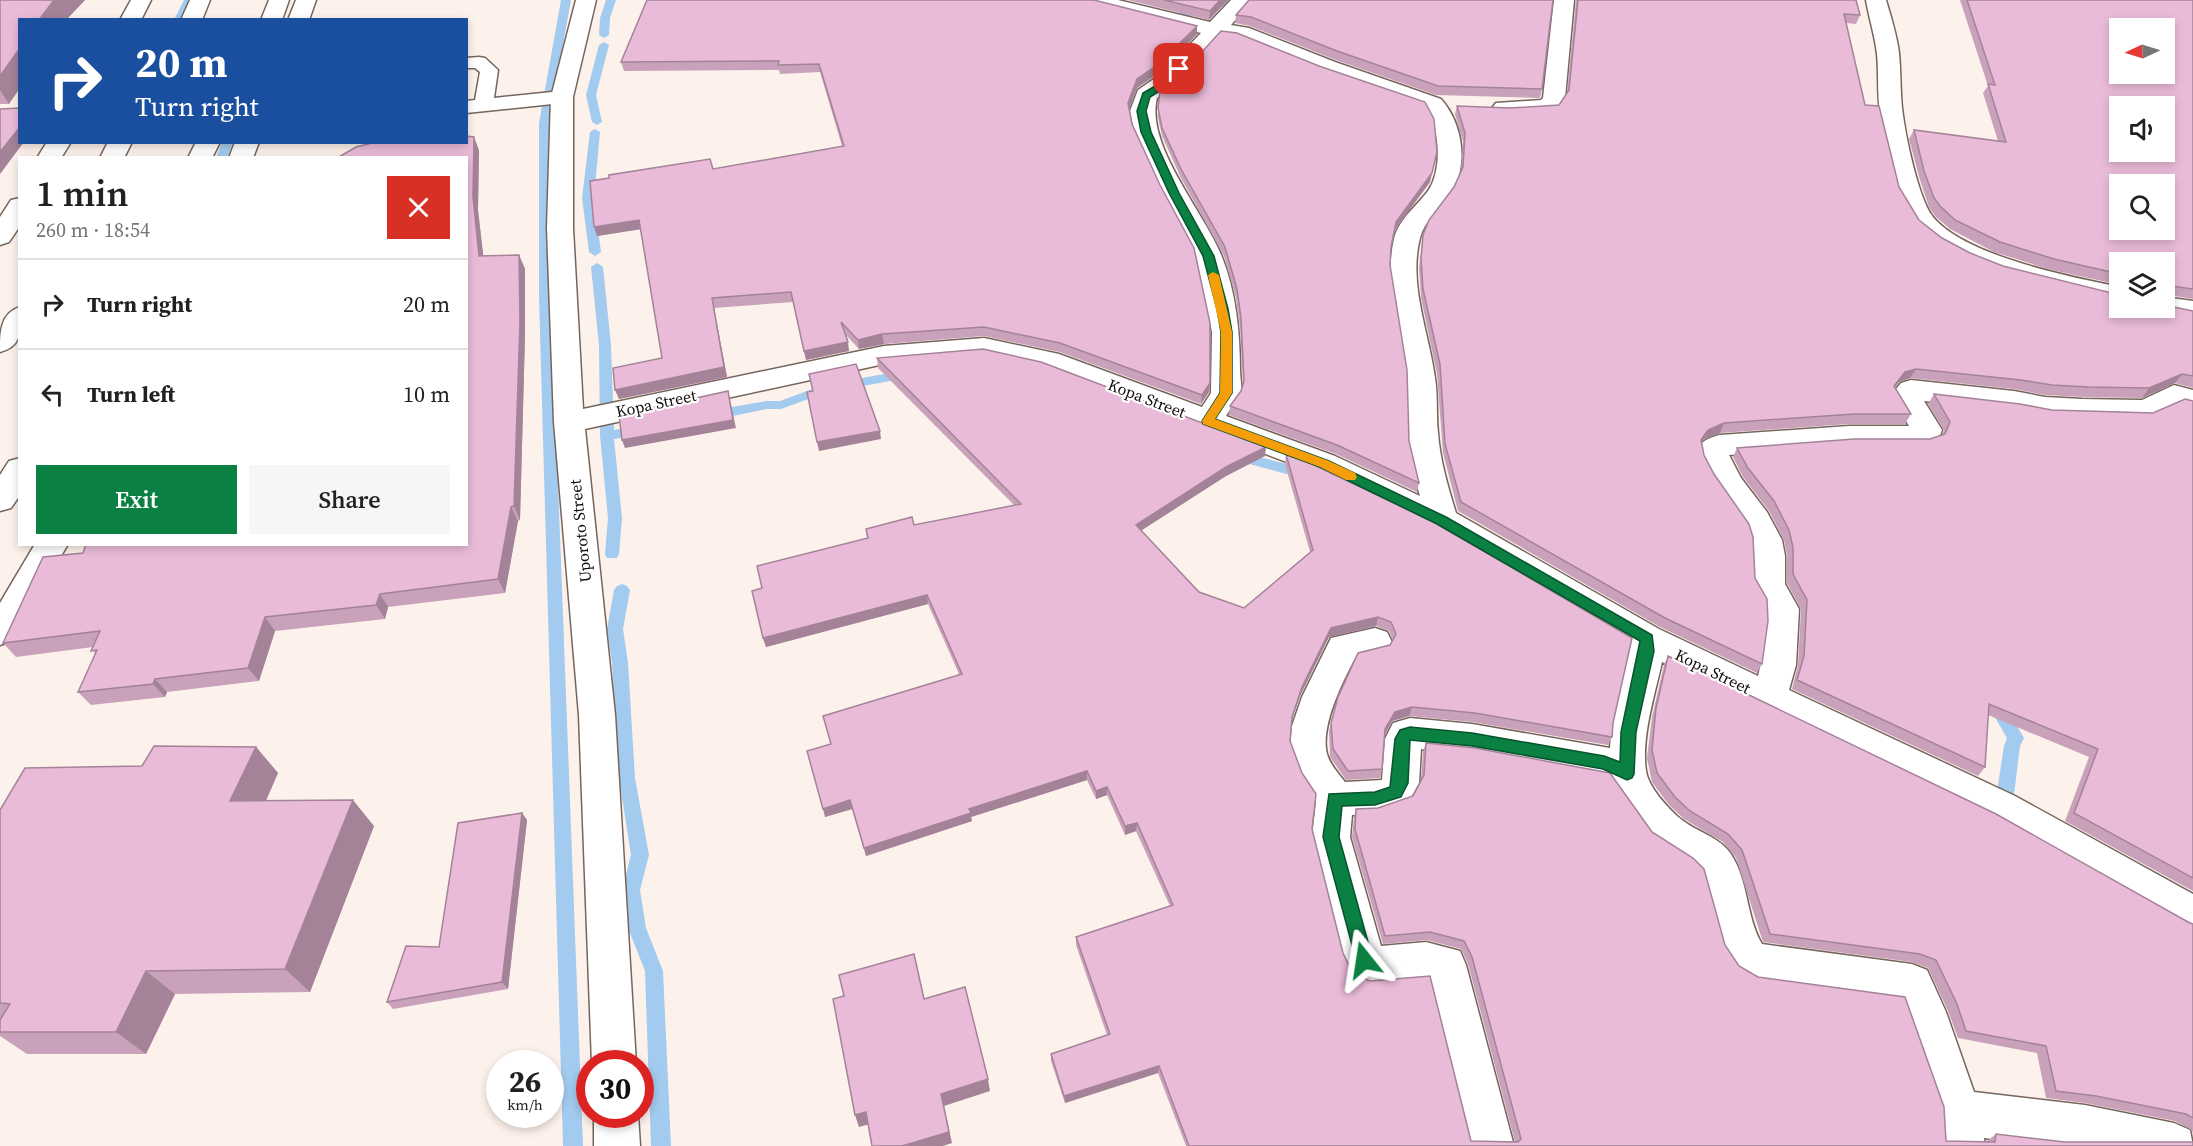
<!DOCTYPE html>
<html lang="en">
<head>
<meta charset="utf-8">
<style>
	body { margin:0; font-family:"Source Serif 4",serif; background:#f6f6f6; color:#202124; height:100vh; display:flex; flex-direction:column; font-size:22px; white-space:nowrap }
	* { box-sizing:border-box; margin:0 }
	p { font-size:20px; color:#757577 }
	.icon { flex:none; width:33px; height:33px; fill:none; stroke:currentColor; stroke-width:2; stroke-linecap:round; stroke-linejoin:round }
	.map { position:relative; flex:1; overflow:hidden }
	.drawer { position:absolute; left:18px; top:156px; width:450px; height:390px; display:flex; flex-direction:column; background:#fff; border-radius:0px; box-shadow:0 3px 9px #0003 }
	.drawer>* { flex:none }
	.top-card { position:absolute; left:18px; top:18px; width:450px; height:126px; border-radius:0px; box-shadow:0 3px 9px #0003; background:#1a4fa0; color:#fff; overflow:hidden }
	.needle { width:39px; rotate:266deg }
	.controls { position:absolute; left:2109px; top:18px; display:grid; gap:12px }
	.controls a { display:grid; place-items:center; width:66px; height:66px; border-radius:0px; background:#fff; box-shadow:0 3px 9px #0003; font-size:30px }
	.speed { position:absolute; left:486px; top:1050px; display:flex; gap:12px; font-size:30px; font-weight:700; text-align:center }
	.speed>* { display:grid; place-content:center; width:78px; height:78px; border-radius:50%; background:#fff; box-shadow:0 3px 9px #0003; line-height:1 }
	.speed small { font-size:15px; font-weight:400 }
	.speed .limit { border:9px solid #d22; background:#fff; color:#111 }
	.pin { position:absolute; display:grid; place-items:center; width:51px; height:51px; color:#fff; margin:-26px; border-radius:12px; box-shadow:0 3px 9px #0006 }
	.me { position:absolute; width:66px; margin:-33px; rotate:345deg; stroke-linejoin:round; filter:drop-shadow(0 0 4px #0008) }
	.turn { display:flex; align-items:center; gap:21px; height:126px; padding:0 18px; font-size:27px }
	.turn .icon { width:78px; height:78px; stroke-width:2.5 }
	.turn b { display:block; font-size:42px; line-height:51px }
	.round { display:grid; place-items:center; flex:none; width:63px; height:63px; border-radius:0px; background:#f6f6f6 }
	.overview { display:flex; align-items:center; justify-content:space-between; height:102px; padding:0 18px }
	h1 { font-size:36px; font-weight:600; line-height:45px }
	.cta { display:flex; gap:12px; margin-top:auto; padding:12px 18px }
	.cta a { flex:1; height:69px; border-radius:0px; background:#0b8043; color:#fff; font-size:24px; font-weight:600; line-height:69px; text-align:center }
	.cta a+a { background:#f6f6f6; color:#202124 }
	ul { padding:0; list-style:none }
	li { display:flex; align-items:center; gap:18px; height:90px; padding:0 18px; border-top:2px solid #e0e0e0 }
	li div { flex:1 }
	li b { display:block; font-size:22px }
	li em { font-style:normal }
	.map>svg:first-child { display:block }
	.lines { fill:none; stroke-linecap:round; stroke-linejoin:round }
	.stream { fill:#a2cbef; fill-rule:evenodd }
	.lane-casing { stroke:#75655c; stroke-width:3 }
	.street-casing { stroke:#75655c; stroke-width:3 }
	.highway-casing { stroke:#75655c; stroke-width:3 }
	.lane { fill:#fff; fill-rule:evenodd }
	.street { fill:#fff; fill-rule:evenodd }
	.highway { fill:#fff; fill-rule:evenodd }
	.wall { fill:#c9a1bb }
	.shaded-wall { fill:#a48398 }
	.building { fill:#eabbd9; stroke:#a48398; stroke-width:1.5; fill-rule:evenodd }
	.route { fill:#0b8043; stroke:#07532c; stroke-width:1.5 }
	.slow { fill:#f59e0b }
	.labels { text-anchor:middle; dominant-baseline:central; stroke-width:4.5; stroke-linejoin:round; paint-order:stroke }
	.street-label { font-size:16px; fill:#130d0a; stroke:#fff }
</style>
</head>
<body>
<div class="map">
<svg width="2193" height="1146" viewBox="0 0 2193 1146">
	<rect width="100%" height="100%" fill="#fdf2eb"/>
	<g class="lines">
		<path class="stream" d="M184,0H194L184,20H174Z
			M561,0H571L549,123L551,297L583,1146H563L539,297V123Z
			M606,0H616L610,18L609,35L604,38L599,35L600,18Z
			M1221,0H1231L1227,5L1173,21L1156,15L1161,12L1173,15Z
			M604,42L609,45L596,95L602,122L597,125L592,122L586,95L599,45Z
			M595,129L600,132L594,198L601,252L595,256L589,252L582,198L590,132Z
			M222,142H233L227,158H216Z
			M597,263L603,267L611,345L614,430L641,425L648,430L641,435L614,439L622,518L619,554L617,558H607L605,554L608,518L600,436L599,345L591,267Z
			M907,370L914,374L912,377L825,393L781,409H767L714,420L707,415L714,410L767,401H780L823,385Z
			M1236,451L1310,470L1312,474L1305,479L1231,459L1229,456Z
			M622,584L627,586L630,590L623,629L628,663L635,778L649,855L640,890L646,928L663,971L671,1146H651L645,971L628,928L622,890L631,855L619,778L612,663L607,629L614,590L617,586Z
			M1997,700L2003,702L2024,738L2020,746L2012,811L2009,816L2003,819L1997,816L1994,811L2004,746L2007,738L1989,707L1991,702Z"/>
		<defs>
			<path id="lane" d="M479,57L485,58L498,70L494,98L562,91L569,93L571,97L569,101L562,103L466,113V101L475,100L480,72L475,68H466V58Z"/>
			<path id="street" d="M131,0H151L141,20H120Z
				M296,0H316L309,20H288Z
				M576,0H596L573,97V228L583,409L884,346L984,338L1059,354L1202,407L1211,393L1212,332L1196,256L1162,193L1134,132L1130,111L1138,90L1161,74L1201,33L1085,4L1082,0H1118L1210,22L1231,0H1253L1231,25L1249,28L1335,62L1441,99C1464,125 1469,168 1449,197C1439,210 1424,221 1420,238C1408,285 1429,332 1435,378C1438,396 1436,415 1438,433C1440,460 1448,487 1456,513L1659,629L1758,676C1762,664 1768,617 1764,607C1761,599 1752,592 1751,583C1749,562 1755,544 1742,525C1728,504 1704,480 1699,454C1696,442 1711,437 1720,435L1849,426H1909L1891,395L1901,383L1911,380L2014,391L2045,397L2082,399L2142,400L2174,385L2193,390V410L2177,406L2146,420L2082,419L2045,417L2014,411L1924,401L1942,430L1938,441L1923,446H1849L1729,455L1741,478L1767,512L1782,540L1785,556V584L1799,609L1796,665L1789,690L2015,796L2193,894V934L2179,928L1989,820L1662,662C1655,694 1641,738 1646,771C1648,786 1666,806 1677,816C1692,830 1713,834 1727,849C1749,875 1745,916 1762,944L1912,964L1927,970L1946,1012L1974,1092L2085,1105L2174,1123L2190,1130L2193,1146H2055L1984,1138L1985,1146H1939L1937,1113L1899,1002L1752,982C1743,978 1735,975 1729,967C1717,951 1713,917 1707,898C1706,891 1704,882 1700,876C1688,858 1663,854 1648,839C1631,821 1623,793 1607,779L1472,754L1421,749L1419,783L1408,803L1375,814L1352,815L1350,837L1381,946L1426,942L1460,951L1466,965L1514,1146H1468L1428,981L1368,986L1353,980L1343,960L1312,837L1316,802L1302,780L1290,749L1292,726L1302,697L1331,638L1375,628L1387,632L1392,642L1387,652L1354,660C1342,683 1320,727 1327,754C1330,765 1339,774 1345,782L1382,780L1385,739L1393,723L1410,718L1472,724L1610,748L1611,732L1630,646L1431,528L1313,472L1042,369L984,356L884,364L585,429L615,715L636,1064H592L579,715L554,422L547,228L551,97ZM1220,37L1237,39L1319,72L1425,109C1441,128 1442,171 1428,191C1416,207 1399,219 1394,239C1383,286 1402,332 1407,379C1408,397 1406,415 1408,433C1409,455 1414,475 1420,496L1335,456L1226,416C1230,409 1239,400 1241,393C1242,386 1240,376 1240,370C1240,332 1236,292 1222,257C1205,213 1145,146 1157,98L1177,84Z
				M1554,0H1574L1565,98L1556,112C1539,116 1513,117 1496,113L1492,108L1496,103L1541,100L1543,98Z
				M1866,0H1886C1891,17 1897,36 1899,53C1901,72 1900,90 1902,108C1905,134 1918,198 1933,217C1965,256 2071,277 2120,287V304C2059,290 1928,268 1901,206C1889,179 1885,143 1880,113C1877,93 1879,73 1877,54C1875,36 1869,18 1866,0Z
				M47,142H71L61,158H37Z
				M235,142H259L253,158H229Z
				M20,198V226L9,242L0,245V217L11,200Z
				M2164,297L2193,301V319L2154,311L2152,308H2164Z
				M35,544H68L12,641L0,645V603Z
				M594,1114H638L640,1146H594Z"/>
			<path id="highway" d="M190,0H210L202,20H181Z
				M269,0H289L282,20H261Z
				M108,142H132L124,158H100Z
				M196,142H220L212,158H188Z
				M20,307C20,328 24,346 0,352C0,333 0,313 20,307Z
				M20,458V495L11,508L0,511V475L9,461Z"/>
		</defs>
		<use href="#lane" class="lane-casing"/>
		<use href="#street" class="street-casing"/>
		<use href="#highway" class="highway-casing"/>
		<use href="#lane" class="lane"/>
		<use href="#street" class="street"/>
		<use href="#highway" class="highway"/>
	</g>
	<path class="wall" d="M0,0H85L66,20H20L9,104H0Z
		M1128,0H1228L1209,20Z
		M1249,0L1542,89L1540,98L1436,95L1336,60L1250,26L1235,23L1236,15Z
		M1576,0H1856L1860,15L1856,24L1846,23L1865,105L1899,187L1919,220L1942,238L1970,253L2003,266L2120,295L2193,311V388L2175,383L2142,398L2082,397L2045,395L2014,389L1910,378L1899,382L1895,387L1911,414L1905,424H1849L1720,433L1704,439L1701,442L1704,455L1755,578L1762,664L1757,673L1660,627L1458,511L1443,453L1437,374L1421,298L1419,268L1423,235L1454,187L1461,171L1463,142L1455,114L1457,106L1510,108L1559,105L1567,93Z
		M1960,0H2193V299L2169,295L2120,262V285L2048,269L1994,252L1950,229L1935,216L1929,207L1920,180L1909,139L1914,130L1998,141L1983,93L1988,86Z
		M1197,34L1160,72L1137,88L1129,108L1132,124L1210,383L1209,392L1201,404L1060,352L984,336L884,344L859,349L845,334L849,351L806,360L793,302L714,308L727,377L619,399L662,358L641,229L597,236L713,169L842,146L820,72L780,74L779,70L624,71L621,62Z
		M1160,91L1430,182L1394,231L1391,248L1390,265L1409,441L1419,483L1417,492L1336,454L1229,415L1230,406L1241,391L1243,385L1240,327L1236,298L1224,256L1181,178L1162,136L1158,117Z
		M479,150L478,210L483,256L519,255L525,269V335L520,520L518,521L505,593L388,607L385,619L275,631L259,681L167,692L165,697L91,705L78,692L95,655L93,647L16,657L3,643L83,553Z
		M877,358L1265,456L1226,476L1141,530L1199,592L1244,608L1310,552L1285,464L1286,454L1613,723L1612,737L1608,745L1472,722L1409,716L1392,721L1385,734L1382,769L1380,778L1346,780L1330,757L1329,731L1338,697L1390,645L1393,640L1389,631L1376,626L1329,637L1300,696L1291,722L1290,741L1343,953L1353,974L1471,1141L1515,1142L1468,964L1461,949L1427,940L1383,944L1352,837L1354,817L1356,809L1378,808L1413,796L1421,780L1423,751L1426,743L1725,945L1739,966L1946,1141L1986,1142L1987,1141L1996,1134L2065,1142L2193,1146H1186L1158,1073L1065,1103L1051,1061V1054L1107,1035L1076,945V937L1170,906L1136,831L1125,835L1107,795L1096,799L1087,780L971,817L972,821L866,856L852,809L825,817L831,744L959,674L928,604L766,647L763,638L762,588L867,538L866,529L914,525L1014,505L878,368Z
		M1934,394L2052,410L2153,413L2193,401V891L2065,821L2089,757L1988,715L1985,767L1978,776L1792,689L1798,665L1801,609L1787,583V556L1784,540L1769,511L1743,477L1733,457L1737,448L1930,439L1942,435L1944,431L1928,404Z
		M1668,656L2188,922L2193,924V1134L2192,1130L2175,1121L2085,1103L2046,1098L2037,1053L1958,1038L1948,1011L1928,968L1912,962L1763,942L1736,858L1723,842L1684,819L1669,805L1652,782L1647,758L1652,717L1664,665Z
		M256,747L278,773L266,801L374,826L310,992L175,994L146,1054H27L0,1036V810L142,766Z
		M522,813L527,820L508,989L393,1009L387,1002L439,947Z"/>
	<path class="shaded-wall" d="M54,0H85L66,20H39Z
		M1220,0H1228L1209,20L1210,11Z
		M1197,26V34L1160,72L1137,88L1128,111V103L1137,79Z
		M20,48V88L9,104L0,90V76Z
		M20,127V142H24L0,174V152Z
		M474,137L479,150L478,210L485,270L479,256L473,197Z
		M1437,152L1430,182L1394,231L1396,222Z
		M639,220L642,229L597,236L594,227Z
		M519,255L525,269V335L520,520L514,506Z
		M712,298L727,377L619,399L615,390L724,367Z
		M882,334L884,344L859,349L858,340Z
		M848,342L849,351L806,360L804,351Z
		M1916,369L1910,378L1899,382L1889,395L1894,386L1905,372Z
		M2182,374L2175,383L2142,398L2149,388Z
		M1210,383L1209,392L1201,404L1202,395Z
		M728,391L736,428L625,448L622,440Z
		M1724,423L1720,433L1704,439L1697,449L1701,440L1708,430Z
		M880,431L881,439L819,451L817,442Z
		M1266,447L1265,456L1226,476L1136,534V525L1226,467Z
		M511,507L518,521L505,593L498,579Z
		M380,594L388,607L385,619L376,605Z
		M927,595L928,604L766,647L763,638Z
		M265,617L275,631L259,681L248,668Z
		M1378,617L1376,626L1329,637L1300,696L1290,725L1292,717L1302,687L1331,628Z
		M155,679L167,692L165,697L153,684Z
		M1412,707L1409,716L1392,721L1383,738L1385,729L1395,712Z
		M256,747L278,773L254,827L230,801Z
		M1087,771V780L971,817L972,821L866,856L864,848L969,809Z
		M1107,787V795L1096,799V791Z
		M353,800L374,826L310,992L285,969Z
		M850,800L852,809L825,817L823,809Z
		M522,813L527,820L508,989L502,982Z
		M1137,823L1136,831L1125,835V826Z
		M146,971L175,994L146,1054L116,1032Z
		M1159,1066L1158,1073L1065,1103L1064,1096Z
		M988,1079L990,1091L944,1106L952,1143L943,1146H902L941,1094Z
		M866,1112L870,1124L859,1127L855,1115Z"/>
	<path class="building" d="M0,0H54L39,20H20V48L0,76Z
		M647,0H1094L1197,26L1160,63L1137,79L1128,103L1132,124L1160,185L1194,248L1210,323V383L1202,395L1060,343L984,327L882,334L858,340L841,322L848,342L804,351L791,292L712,298L724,367L615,390L613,368L662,358L639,220L594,227L590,181L609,178V175L710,159L713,169L844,146L819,64L778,65L779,61L621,62Z
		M1164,0H1220L1210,11Z
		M1249,0H1553L1542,89L1438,86L1337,51L1251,17L1236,15Z
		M1578,0H1856L1860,15L1844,14L1865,105L1879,106L1899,187L1919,220L1942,238L1970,253L2003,266L2120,295V308H2164V305L2193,311V376L2182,374L2149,388L2089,387L2052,385L2021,380L1916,369L1905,372L1894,386L1911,414H1854L1724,423L1708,430L1701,440L1704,455L1714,474L1749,524L1753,537L1755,578L1767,599L1768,621L1762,664L1665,618L1461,502L1445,444L1440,364L1423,289L1421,259L1423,235L1429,220L1454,187L1463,167L1465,133L1457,106L1510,108L1559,105L1569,90Z
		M1967,0H2193V289L2171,286L2169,288V297H2164V262H2120V274L2054,259L2000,242L1955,220L1940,206L1934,198L1924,171L1914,130L2006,142L1988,84L1995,85ZM2120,28H2164V74H2120ZM2120,106H2164V152H2120ZM2120,184H2164V230H2120Z
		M1221,31L1237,33L1319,66L1425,102L1434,119L1437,152L1432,173L1396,222L1391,247L1390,265L1407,370L1409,441L1419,483L1337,445L1230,406L1241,391L1244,381L1241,318L1237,289L1225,247L1181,169L1162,128L1158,108L1160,91L1179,77Z
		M20,108V127L0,152V109Z
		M466,136L474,137L473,197L479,256L519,255L520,321L514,506L511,507L498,579L380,594L376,605L265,617L248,668L155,679L153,684L78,692L97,650L91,651L100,631L3,643L43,557L83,553L86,544H466V158H337L356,147L376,142H466Z
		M983,349L1041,362L1266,447L1226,467L1136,525L1199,592L1244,608L1313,550L1286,454L1314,465L1432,521L1632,638L1613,723L1612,737L1475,713L1412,707L1395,712L1385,729L1382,769L1348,771L1333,749L1331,723L1338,697L1358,653L1390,645L1396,634L1391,622L1378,617L1331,628L1302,687L1292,717L1290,741L1302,773L1316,794L1312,829L1343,953L1353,974L1370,981L1430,976L1471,1141L1518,1142L1521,1139L1472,957L1464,941L1430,932L1385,936L1355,829L1356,809L1378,808L1413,796L1424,775L1426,743L1475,748L1610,773L1652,832L1693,858L1704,869L1725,945L1739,966L1758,977L1905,997L1944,1107L1946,1141L1995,1142L1996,1134L2065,1142H2193V1146H1189L1159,1066L1064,1096L1051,1054L1110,1034L1076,937L1173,905L1137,823L1125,826L1107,787L1096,791L1087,771L969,809L971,813L864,848L850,800L823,809L807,751L831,744L823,716L962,674L927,595L763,638L752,591L762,588L757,566L868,538L866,529L912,517L914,525L1021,504L877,358Z
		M856,364L880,431L817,442L807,392L813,391L809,374Z
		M728,391L733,420L622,440L619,415Z
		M1934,394L2020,404L2052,410L2153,413L2185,399L2193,401V878L2074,813L2098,749L1989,704L1985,767L1797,680L1804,656L1807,600L1793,574V547L1789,530L1774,501L1748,468L1737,448L1854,439H1930L1945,434L1950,422Z
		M1668,656L1996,814L2188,922L2193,924V1118L2186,1114L2096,1096L2056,1091L2046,1046L1966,1031L1957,1004L1936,960L1920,954L1770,934L1742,850L1728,834L1690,811L1675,797L1657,773L1652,750L1656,708Z
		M154,746L256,747L230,801L353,800L285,969L146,971L116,1032H0V1020L10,1004L0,1003V810L25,768L142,766Z
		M522,813L502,982L387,1002L406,946L439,947L458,823Z
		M914,954L924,999L965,987L988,1079L941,1094L949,1132L902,1146H872L866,1112L855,1115L833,999L844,996L839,975Z"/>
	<path class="route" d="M1176,67L1184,69L1163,89L1150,97L1146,111L1151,132L1179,193L1214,256L1228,309L1232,332V393L1215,419L1329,461L1446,517L1652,635L1654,651L1636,732L1634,774L1632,778L1627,780L1603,769L1472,746L1410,740L1408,783L1401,797L1375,805L1342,806L1339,837L1373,960L1370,966L1364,968L1358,966L1356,960L1323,837L1329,794L1375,792L1390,787L1395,739L1400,730L1410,727L1472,733L1604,756L1620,762L1621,732L1640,641L1437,524L1320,467L1203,424L1202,421L1220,393L1221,332L1217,309L1203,256L1169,193L1141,132L1137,111L1143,93L1157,85Z"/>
	<path class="slow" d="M1213,272L1219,275L1232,332V393L1215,419L1329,461L1355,473L1357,477L1355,480H1346L1320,467L1203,424L1202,421L1220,393L1221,332L1208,275Z"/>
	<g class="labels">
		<g class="street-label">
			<text transform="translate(1147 398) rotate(21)">Kopa Street</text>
			<text transform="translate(656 403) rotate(-12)">Kopa Street</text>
			<text transform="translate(580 531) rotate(-96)">Uporoto Street</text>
			<text transform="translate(1713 671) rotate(26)">Kopa Street</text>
		</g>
	</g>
</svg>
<div class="controls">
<a><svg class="needle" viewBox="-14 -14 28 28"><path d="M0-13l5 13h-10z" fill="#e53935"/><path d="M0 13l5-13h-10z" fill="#757577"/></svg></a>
<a><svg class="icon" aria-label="sound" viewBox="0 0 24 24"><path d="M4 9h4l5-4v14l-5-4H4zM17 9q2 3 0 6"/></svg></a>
<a><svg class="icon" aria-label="search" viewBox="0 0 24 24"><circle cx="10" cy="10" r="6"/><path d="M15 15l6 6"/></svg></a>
<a><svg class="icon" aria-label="layers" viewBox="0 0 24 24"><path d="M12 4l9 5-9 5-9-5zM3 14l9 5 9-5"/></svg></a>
</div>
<div class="speed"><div>26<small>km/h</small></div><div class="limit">30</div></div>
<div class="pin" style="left:1179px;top:69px;background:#d93025"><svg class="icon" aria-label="arrive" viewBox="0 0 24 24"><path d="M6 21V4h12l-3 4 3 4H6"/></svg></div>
<svg class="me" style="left:1364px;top:960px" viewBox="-20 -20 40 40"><path d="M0-17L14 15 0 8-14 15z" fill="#0b8043" stroke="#fff" stroke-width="4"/></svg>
<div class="top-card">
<div class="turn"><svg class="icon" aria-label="right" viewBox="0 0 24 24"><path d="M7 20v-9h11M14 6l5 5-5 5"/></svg><div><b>20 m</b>Turn right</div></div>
</div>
<section class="drawer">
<div class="overview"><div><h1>1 min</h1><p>260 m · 18:54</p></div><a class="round" style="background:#d93025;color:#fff"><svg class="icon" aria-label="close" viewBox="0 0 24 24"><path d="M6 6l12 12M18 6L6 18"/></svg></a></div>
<ul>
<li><svg class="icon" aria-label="right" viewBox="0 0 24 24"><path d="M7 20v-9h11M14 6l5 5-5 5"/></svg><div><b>Turn right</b></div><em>20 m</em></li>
<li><svg class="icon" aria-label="left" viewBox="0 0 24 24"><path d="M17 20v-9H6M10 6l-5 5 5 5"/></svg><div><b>Turn left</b></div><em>10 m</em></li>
</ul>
<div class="cta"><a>Exit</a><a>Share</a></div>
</section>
</div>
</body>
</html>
